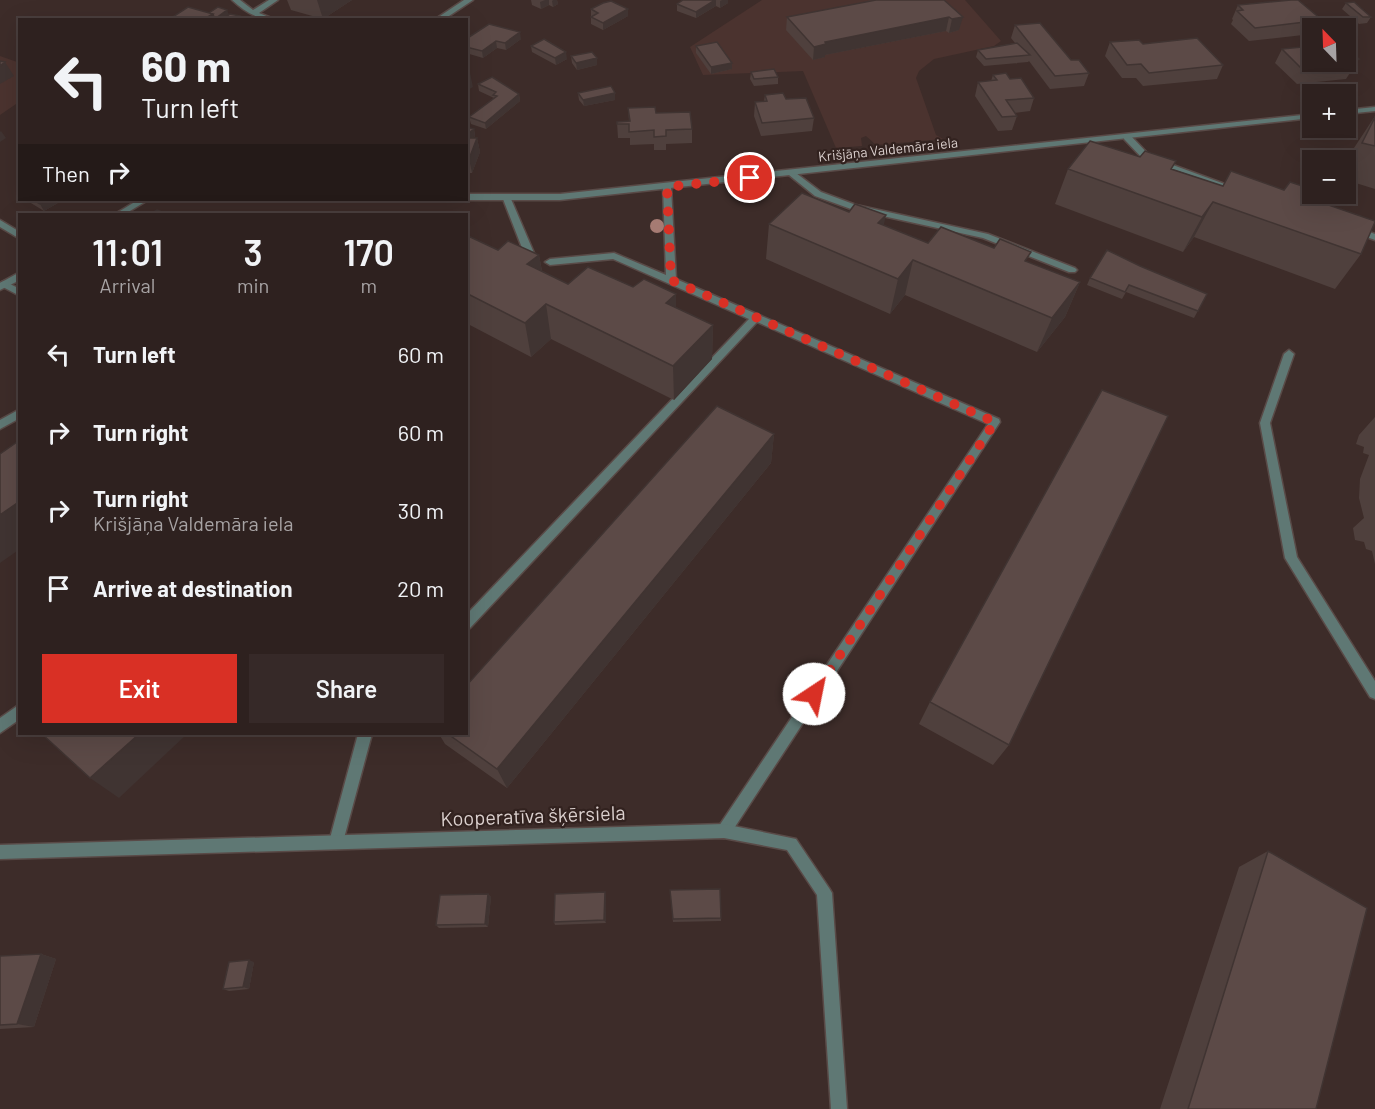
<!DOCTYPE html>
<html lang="en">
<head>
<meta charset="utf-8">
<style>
	body { margin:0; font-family:Barlow,sans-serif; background:#362928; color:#f1f3f6; height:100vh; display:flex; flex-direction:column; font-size:22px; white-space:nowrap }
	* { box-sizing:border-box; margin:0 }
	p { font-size:20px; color:#a7a3a4 }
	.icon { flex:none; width:33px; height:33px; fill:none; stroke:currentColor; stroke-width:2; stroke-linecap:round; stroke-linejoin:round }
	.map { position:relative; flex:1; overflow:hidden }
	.side { position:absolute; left:18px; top:213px; width:450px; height:522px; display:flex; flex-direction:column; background:#2e211f; border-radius:0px; box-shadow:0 6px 24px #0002,0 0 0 2px #493e3d }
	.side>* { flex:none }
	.top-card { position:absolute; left:18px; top:18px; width:450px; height:183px; border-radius:0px; box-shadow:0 6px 24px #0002,0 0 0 2px #493e3d; background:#2e211f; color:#f1f3f6; overflow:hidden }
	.needle { width:39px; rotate:337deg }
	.buttons { position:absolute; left:1302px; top:18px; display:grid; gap:12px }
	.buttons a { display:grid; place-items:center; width:54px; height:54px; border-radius:0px; background:#2e211f; box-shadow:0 6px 24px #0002,0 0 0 2px #493e3d; font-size:30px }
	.pin { position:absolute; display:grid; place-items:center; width:51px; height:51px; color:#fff; margin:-26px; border:3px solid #fff; border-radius:50%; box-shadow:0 2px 6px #0007 }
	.me { position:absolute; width:66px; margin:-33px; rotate:34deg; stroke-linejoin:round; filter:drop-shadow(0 0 4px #0008) }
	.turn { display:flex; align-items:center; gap:21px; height:126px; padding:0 24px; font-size:27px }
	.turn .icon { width:78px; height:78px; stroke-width:2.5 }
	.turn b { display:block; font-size:42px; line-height:51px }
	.then { display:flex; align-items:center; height:57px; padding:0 24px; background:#0003; gap:12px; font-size:22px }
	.eta { display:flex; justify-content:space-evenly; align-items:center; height:102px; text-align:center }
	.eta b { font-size:36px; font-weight:600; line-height:42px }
	.primary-button { display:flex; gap:12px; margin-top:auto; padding:12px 24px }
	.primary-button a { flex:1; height:69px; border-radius:0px; background:#d93025; color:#fff; font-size:24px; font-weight:600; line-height:69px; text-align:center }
	.primary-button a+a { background:#362928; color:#f1f3f6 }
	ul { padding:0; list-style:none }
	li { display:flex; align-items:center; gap:18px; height:78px; padding:0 24px }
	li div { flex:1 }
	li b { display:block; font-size:22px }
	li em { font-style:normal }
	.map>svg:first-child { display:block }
	.built { fill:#4b332f }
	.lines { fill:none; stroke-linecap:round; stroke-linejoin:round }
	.service-casing { stroke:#594a47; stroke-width:3 }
	.minor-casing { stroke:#594a47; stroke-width:3 }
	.service { fill:#5f7874; fill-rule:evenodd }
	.minor { fill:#5f7874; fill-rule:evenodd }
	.tree { fill:#a67b73 }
	.wall { fill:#4f403d }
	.shaded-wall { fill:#403432 }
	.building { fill:#5c4a47; stroke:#403432; stroke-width:1.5 }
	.route { stroke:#d93025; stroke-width:10; stroke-dasharray:0 18 }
	.labels { text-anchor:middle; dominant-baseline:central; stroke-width:4.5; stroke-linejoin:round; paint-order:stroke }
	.far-street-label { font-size:14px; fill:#dbd0ce; stroke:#32221f }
	.near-street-label { font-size:20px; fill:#dbd0ce; stroke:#32221f }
</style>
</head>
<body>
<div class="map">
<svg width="1375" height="1109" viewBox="0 0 1375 1109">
	<rect width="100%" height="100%" fill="#3d2c29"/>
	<path class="built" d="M762,0H965L1001,41L994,46L934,59L919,71L916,78L936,135L943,139L876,145L866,136L861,138L862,146L836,148L803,71L703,75L690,47Z
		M0,56L20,63L19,102L0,115Z"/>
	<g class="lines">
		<defs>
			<path id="service" d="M232,0H240L253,10L269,0H278L259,13L276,20C258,20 245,12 232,0Z
				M1124,135H1130L1151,157L1241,190L1240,192H1234L1145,161L1124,139Z
				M792,170L821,192L856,205L988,234L1075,268L1077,270L1075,272H1069L983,238L851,209L815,196L789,175L788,173Z
				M667,184L671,187L676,279L999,419L1000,422L729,836L724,838L719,836L717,831L719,826L988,424L757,322L470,628L466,629V615L749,319L613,259L550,265L545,262L550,259L614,253L666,275L663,187Z
				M507,196L511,199L534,253L532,255H526L524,253L503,199Z
				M0,220L20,232V239L0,227Z
				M1356,227L1375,234V240L1353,232V228Z
				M4,281L20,289V296L1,286L0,283Z
				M1289,350L1294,354L1270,423L1297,557L1375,681V699L1370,697L1285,558L1260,423L1284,354Z
				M20,409V418L0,429V420Z
				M20,704V719L0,733V718Z
				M358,734H372L343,842L341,847L336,849L331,847L329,842Z"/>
			<path id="minor" d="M464,0H473L443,20H434Z
				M1375,107V111L1346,114V110Z
				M1312,114V118L560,200H465L466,194H560Z
				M138,200H148L125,214H115Z
				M20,272V280L0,290V283Z
				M724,824L796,839L829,888L832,893L847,1109H831L817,895L787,850L724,838L0,859V845Z"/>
		</defs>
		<use href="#service" class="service-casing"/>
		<use href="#minor" class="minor-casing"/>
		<use href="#service" class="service"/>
		<use href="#minor" class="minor"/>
	</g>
	<circle class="tree" cx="657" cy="226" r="7"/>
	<path class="wall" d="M287,0H352L323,19L291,10Z
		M531,0H557L558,4L553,7L549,5L541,9L532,5Z
		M683,0H728V3L720,8L716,6L696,18L677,11V4Z
		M868,0H944L959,30L949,33L946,31L825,55V57L813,60L786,30L787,17L872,1Z
		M1346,3L1371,17L1367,23L1359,24L1342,9Z
		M1238,5L1322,20L1317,28H1312V34L1249,41L1231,24L1233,20L1232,19Z
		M591,9L628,16L603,30L591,24Z
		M1015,25L1089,73L1084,86L1050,89L1029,61L1028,62L984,66L976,57L978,50L1015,43L1011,38Z
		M466,39H521L506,50L497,48L483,58L466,53Z
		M1110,42L1143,44L1223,65L1217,79L1143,86L1136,78H1122L1105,56Z
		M531,46L567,59L556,65L532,52Z
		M696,46L732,69L711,74L696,53Z
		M1282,49L1359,59L1346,79L1297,84L1275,63Z
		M571,56L597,58V65L577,70L572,63Z
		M751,72L778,77V84L754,86L750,79Z
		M993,75L1010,79L1034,98L1030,111L1014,113L1017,116L1012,130L998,131L975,96L978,82L991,81Z
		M478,84L519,94L520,101L486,129L471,124L469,117L494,98L479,91Z
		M578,93L615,100L584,106L579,100Z
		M765,95L786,99L814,118L812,131L761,136L754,116L755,102L764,101Z
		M628,108L656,113L692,129V143L666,144V150H654V144L630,145V138H618L617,122L629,121Z
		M1375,116V189L1346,180V165L1352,151Z
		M466,127L474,129L475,136L473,138H477L480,152L472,173H466Z
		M1068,169H1172L1223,186L1320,202L1361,254L1335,289L1194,237L1183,252L1055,204Z
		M26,200H63L44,211Z
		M769,224L884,225L928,243L1028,262L1080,282L1065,317L1037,352L905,295L890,314L766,259Z
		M466,235L498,250L539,255L542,271L568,284L676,308L713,325L712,359L674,400L551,339L531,357L466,323Z
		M1140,266L1207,294L1194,318L1126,292L1122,299L1087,285L1090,278Z
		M1375,417V564L1372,551L1366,549L1364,542L1355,540L1353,528L1364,518L1359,498L1360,479L1369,455L1363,453L1364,447L1356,444L1359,435Z
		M774,434L771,463L507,788L445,744L439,734H466Z
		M930,702L1009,745L993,765L919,724Z
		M1268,851L1316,1109H1160L1239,867Z
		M670,890L721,918V921L673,922Z
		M488,894L491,897L488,927L439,928L436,925Z
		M606,895V923L555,925L554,922Z
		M41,954L56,959L34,1027L0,1029V956Z
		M254,962L249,989L229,991L223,989Z"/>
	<path class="shaded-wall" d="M317,0H352L323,19Z
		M545,0H549V5L541,9L540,2Z
		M553,0H557L558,4L553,7L552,1Z
		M716,0V6L696,18V12Z
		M722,0H728V3L720,8V1Z
		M628,9V16L603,30V23Z
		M227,10L230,17L226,20H217L216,18Z
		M213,14L215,20H202Z
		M949,17L946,31L825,55V57L813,60L814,47L825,42Z
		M963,17L959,30L949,33L952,19Z
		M520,32L521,39L506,50L505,43Z
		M496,41L497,48L483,58L482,51Z
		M566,52L567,59L556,65L555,58Z
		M597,58V65L577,70L576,63Z
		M1359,59L1350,73L1354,65L1348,61Z
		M5,62L14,76L0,84V66Z
		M732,63V69L711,74V67Z
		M469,68L473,87L466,91V69Z
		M615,93V100L584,106L583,100Z
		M519,94L520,101L486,129L485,123Z
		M474,129L475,136L466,144V135Z
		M1,131L6,138L0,142V132Z
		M477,138L480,152L472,173L469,159Z
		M47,200H63L44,211L40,204Z
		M1213,202L1194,237L1183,252L1202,217Z
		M886,215L878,251V223Z
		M539,255L545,290L527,264Z
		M913,260L905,295L890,314L898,279Z
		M1080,282L1065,317L1037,352L1052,318Z
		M676,294V328L666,303Z
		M546,304L551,339L531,357L525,323Z
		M713,325L712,359L674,400L673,366Z
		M774,434L771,463L507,788L497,769Z
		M20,501V549L0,563V515Z
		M139,734H187L119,798L90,778Z
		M605,892L606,895V923L604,920Z
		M488,894L491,897L488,927L485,924Z
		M41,954L56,959L34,1027L17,1024Z
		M249,960L254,962L249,989L243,987Z"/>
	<path class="building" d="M683,0H715L696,12L677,4Z
		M876,0H944L963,17L952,19L949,17L825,42L826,44L814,47L787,17Z
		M1291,0H1298L1322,20L1255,28L1237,11L1243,10L1238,5Z
		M611,1L628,9L603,23L591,17L598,13L591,9L603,3Z
		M1354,2L1371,17H1363L1346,3Z
		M188,7L213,14L202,20H168Z
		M218,7L227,10L216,18L214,17L213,14L209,13Z
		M230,14L240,16L236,20H222Z
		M1040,23L1071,60H1079L1089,73L1055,76L1015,25Z
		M489,24L520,32L505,43L496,41L482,51L466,47V39Z
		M1197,38L1223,65L1149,73L1141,64L1127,65L1110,42L1139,40L1143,44Z
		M544,39L566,52L555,58L531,46Z
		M717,42L732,63L711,67L696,46Z
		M1017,43L1030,55L986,59L978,50Z
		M1312,46V62H1346V48L1359,59L1348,61L1354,65L1304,71L1282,49Z
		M592,52L597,58L576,63L571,56Z
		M0,61L5,62L0,66Z
		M774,69L778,77L754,79L751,72Z
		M1006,73L1010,79L1021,78L1034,98L1006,100L1017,116L1002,117L978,82L997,80L993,75Z
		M492,77L519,94L485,123L469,117L497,96L493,95L496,92L478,84Z
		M611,86L615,93L583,100L578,93Z
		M783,93L786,99L806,98L814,118L762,123L755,102L767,101L765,95Z
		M655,107L656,113L690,112L692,129L666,130V136L654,137V130L629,132V124H617V122L630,121L628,108Z
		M1375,117V146L1362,143Z
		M466,127L474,129L466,135Z
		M466,138H477L469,159H466Z
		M1090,141L1140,157L1145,151L1176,161L1171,169L1223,186L1231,171L1284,190L1290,182L1312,189V194H1323L1320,202L1375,221V222L1361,254L1213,202L1202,217L1068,169Z
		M802,193L849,212L855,204L886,215L878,223L928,243L941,227L994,248L1000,239L1031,252L1025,261L1080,282L1052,318L913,260L898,279L769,224Z
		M33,200H47L40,204Z
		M157,210L167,214H150Z
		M466,235L498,250L508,241L539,255L527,264L568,284L588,267L633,287L644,279L676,294L666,303L713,325L673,366L546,304L525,323L466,293Z
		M1107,250L1140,266L1207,294L1198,311L1129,285L1125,292L1090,278Z
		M1102,390L1168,416L1009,745L930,702Z
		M717,406L774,434L497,769L448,734H466V686Z
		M20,440V501L0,515V454Z
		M42,734H139L90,778Z
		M1268,851L1367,908L1316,1109H1188Z
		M720,889L721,918L673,919L670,890Z
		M605,892L604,920L554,922L555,894Z
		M488,894L485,924L436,925L440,895Z
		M41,954L17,1024L0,1025V956Z
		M249,960L243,987L223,989L229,962Z"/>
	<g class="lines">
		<path class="route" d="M750,178L667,187L671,280L995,422L814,694"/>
	</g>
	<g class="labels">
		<g class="far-street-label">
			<text transform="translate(888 149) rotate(-6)">Krišjāņa Valdemāra iela</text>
		</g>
		<g class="near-street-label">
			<text transform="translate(533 815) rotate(-2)">Kooperatīva šķērsiela</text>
		</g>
	</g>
</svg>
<div class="buttons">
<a><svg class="needle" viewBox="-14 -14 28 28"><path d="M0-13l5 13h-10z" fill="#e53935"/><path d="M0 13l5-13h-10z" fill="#a7a3a4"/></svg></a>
<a>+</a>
<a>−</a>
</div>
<div class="pin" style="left:750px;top:178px;background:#d93025"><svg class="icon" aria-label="arrive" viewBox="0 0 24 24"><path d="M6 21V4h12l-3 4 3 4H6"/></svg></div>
<svg class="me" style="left:814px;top:694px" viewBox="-20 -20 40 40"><circle r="19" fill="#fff"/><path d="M0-13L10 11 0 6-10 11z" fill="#d93025"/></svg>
<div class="top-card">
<div class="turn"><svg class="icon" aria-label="left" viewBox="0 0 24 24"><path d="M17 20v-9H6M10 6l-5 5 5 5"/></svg><div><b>60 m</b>Turn left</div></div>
<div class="then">Then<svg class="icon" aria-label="right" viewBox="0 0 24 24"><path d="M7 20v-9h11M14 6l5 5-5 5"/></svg></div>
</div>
<section class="side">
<div class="eta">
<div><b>11:01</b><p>Arrival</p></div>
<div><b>3</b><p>min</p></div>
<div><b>170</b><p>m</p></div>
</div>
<ul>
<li><svg class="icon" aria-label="left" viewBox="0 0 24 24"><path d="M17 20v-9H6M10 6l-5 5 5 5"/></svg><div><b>Turn left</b></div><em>60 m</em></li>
<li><svg class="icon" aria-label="right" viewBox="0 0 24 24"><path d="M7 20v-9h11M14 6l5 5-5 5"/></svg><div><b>Turn right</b></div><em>60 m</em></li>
<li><svg class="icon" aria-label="right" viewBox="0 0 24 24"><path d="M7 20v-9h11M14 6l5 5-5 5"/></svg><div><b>Turn right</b><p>Krišjāņa Valdemāra iela</p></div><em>30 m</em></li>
<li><svg class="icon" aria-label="arrive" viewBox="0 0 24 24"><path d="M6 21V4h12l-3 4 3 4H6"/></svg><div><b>Arrive at destination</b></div><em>20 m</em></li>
</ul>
<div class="primary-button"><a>Exit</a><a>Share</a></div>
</section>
</div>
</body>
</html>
